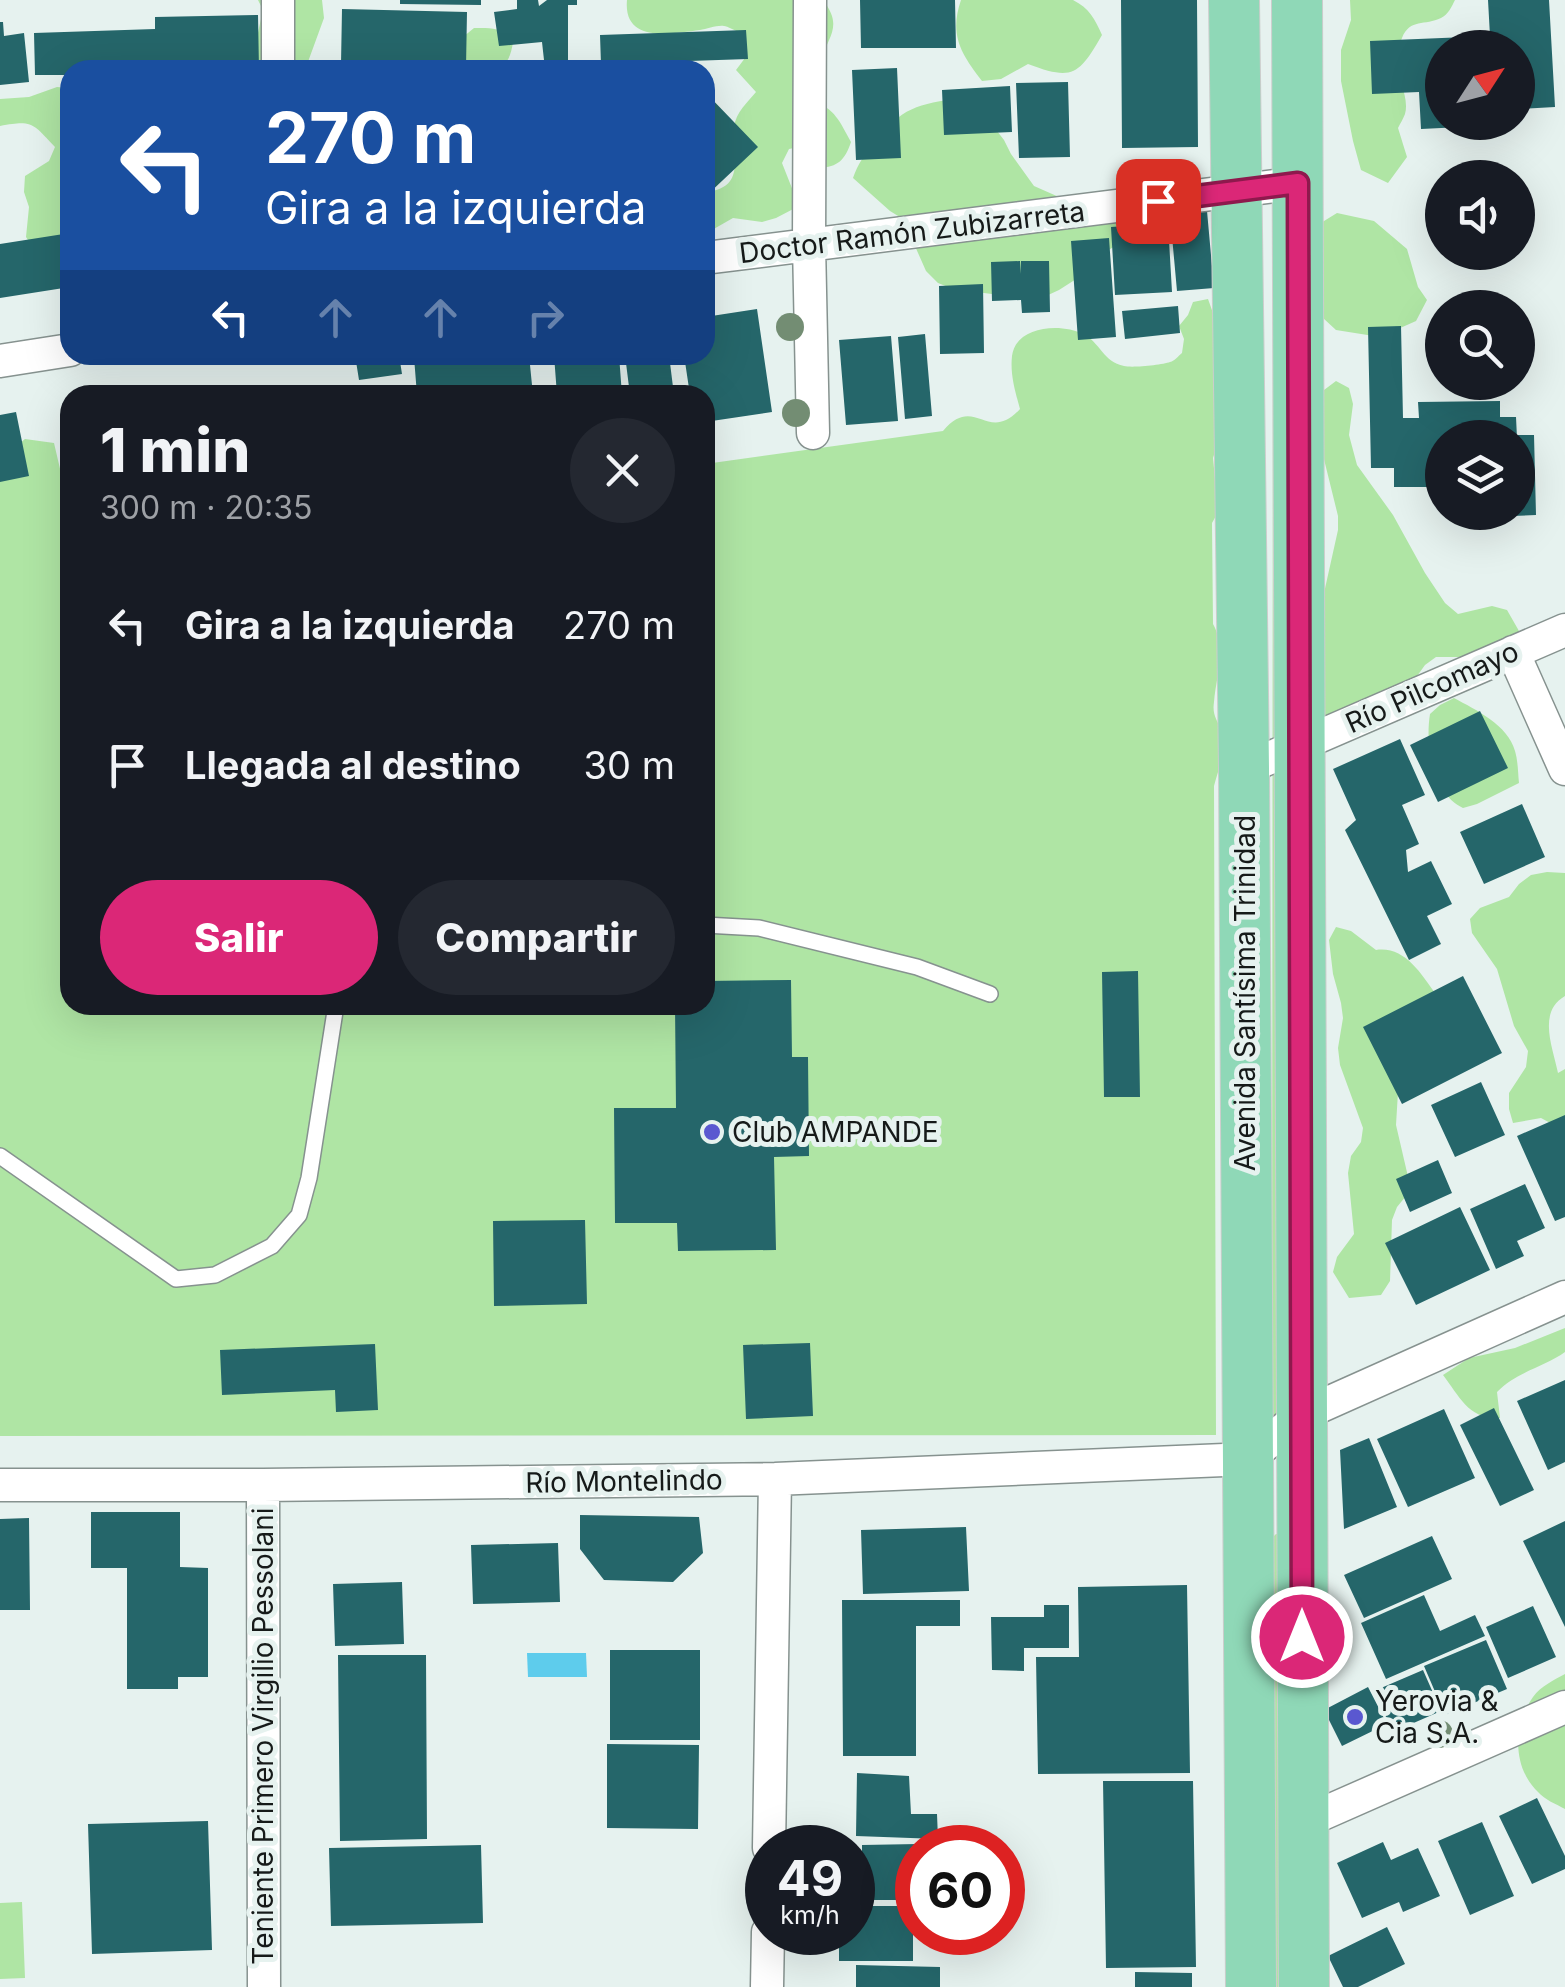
<!DOCTYPE html>
<html lang="es">
<head>
<meta charset="utf-8">
<style>
	body { margin:0; font-family:Inter,sans-serif; background:#242831; color:#f1f3f6; height:100vh; display:flex; flex-direction:column; font-size:38px; white-space:nowrap }
	* { box-sizing:border-box; margin:0 }
	p { font-size:32px; color:#9ea1a6 }
	.icon { flex:none; width:55px; height:55px; fill:none; stroke:currentColor; stroke-width:2; stroke-linecap:round; stroke-linejoin:round }
	.map { position:relative; flex:1; overflow:hidden }
	.side { position:absolute; left:60px; top:385px; width:655px; height:630px; display:flex; flex-direction:column; background:#171b24; border-radius:30px; box-shadow:0 10px 40px #0002 }
	.side>* { flex:none }
	.banner { position:absolute; left:60px; top:60px; width:655px; height:305px; border-radius:30px; box-shadow:0 10px 40px #0002; background:#1a4fa0; color:#fff; overflow:hidden }
	.needle { width:65px; rotate:54deg }
	.fabs { position:absolute; left:1425px; top:30px; display:grid; gap:20px }
	.fabs a { display:grid; place-items:center; width:110px; height:110px; border-radius:50%; background:#171b24; box-shadow:0 10px 40px #0002; font-size:50px }
	.speed { position:absolute; left:745px; top:1825px; display:flex; gap:20px; font-size:50px; font-weight:700; text-align:center }
	.speed>* { display:grid; place-content:center; width:130px; height:130px; border-radius:50%; background:#171b24; box-shadow:0 10px 40px #0002; line-height:1 }
	.speed small { font-size:25px; font-weight:400 }
	.speed .limit { border:15px solid #d22; background:#fff; color:#111 }
	.pin { position:absolute; display:grid; place-items:center; width:85px; height:85px; color:#fff; margin:-42px; border-radius:20px; box-shadow:0 5px 15px #0006 }
	.me { position:absolute; width:110px; margin:-55px; rotate:0deg; stroke-linejoin:round; filter:drop-shadow(0 0 8px #0008) }
	.turn { display:flex; align-items:center; gap:35px; height:210px; padding:0 40px; font-size:45px }
	.turn .icon { width:130px; height:130px; stroke-width:2.5 }
	.turn b { display:block; font-size:70px; line-height:85px }
	.lanes { display:flex; align-items:center; height:95px; padding:0 40px; background:#0003; justify-content:center; gap:50px; direction:ltr }
	.lanes .off { opacity:.35 }
	.round { display:grid; place-items:center; flex:none; width:105px; height:105px; border-radius:52px; background:#242831 }
	.summary { display:flex; align-items:center; justify-content:space-between; height:170px; padding:0 40px }
	h1 { font-size:60px; font-weight:800; line-height:75px }
	.action { display:flex; gap:20px; margin-top:auto; padding:20px 40px }
	.action a { flex:1; height:115px; border-radius:60px; background:#db2777; color:#fff; font-size:40px; font-weight:800; line-height:115px; text-align:center }
	.action a+a { background:#242831; color:#f1f3f6 }
	ul { padding:0; list-style:none }
	li { display:flex; align-items:center; gap:30px; height:140px; padding:0 40px }
	li div { flex:1 }
	li b { display:block; font-size:38px }
	li em { font-style:normal }
	.map>svg:first-child { display:block }
	.green { fill:#afe5a4 }
	.water { fill:#5eccec }
	.building { fill:#25666a }
	.lines { fill:none; stroke-linecap:round; stroke-linejoin:round }
	.lane-casing { stroke:#86928f; stroke-width:18 }
	.street-casing { stroke:#86928f; stroke-width:35 }
	.primary-casing { stroke:#cccdcc; stroke-width:52 }
	.lane { stroke:#fff; stroke-width:15 }
	.street { stroke:#fff; stroke-width:32 }
	.primary { stroke:#8fd8b7; stroke-width:50 }
	.tree { fill:#738d73 }
	.route-casing { stroke:#8e194d; stroke-width:25 }
	.route { stroke:#db2777; stroke-width:18 }
	.poi-dot { fill:#5a58d0; stroke:#e6f2ef; stroke-width:4 }
	.labels { text-anchor:middle; dominant-baseline:central; stroke-width:10; stroke-linejoin:round; paint-order:stroke }
	.street-label { font-size:28px; fill:#161a19; stroke:#e6f2ef }
	.poi-label { font-size:28px; fill:#161a19; stroke:#e6f2ef; text-anchor:start }
</style>
</head>
<body>
<div class="map">
<svg width="1565" height="1987" viewBox="0 0 1565 1987">
	<rect width="100%" height="100%" fill="#e6f2ef"/>
	<path class="green" d="M258,0H322L324,18L305,70H229L257,37L263,10Z
		M627,0H823C843,26 829,35 821,60C817,73 815,88 812,101C835,108 840,122 851,142C845,160 838,167 819,168L804,146L789,149L782,163L799,206L776,218L762,222L733,218L705,234V192C748,188 731,155 734,127C736,112 747,103 756,92L736,70L745,58L739,32C736,31 727,26 724,26C717,25 707,29 700,30C670,34 623,43 627,0Z
		M961,0H1073C1089,8 1095,19 1102,35C1079,75 1073,81 1028,64L1001,79L982,81C961,54 949,35 961,0Z
		M1350,0H1455C1452,6 1448,15 1441,18C1425,26 1410,18 1402,38C1388,68 1411,93 1405,114C1403,119 1400,124 1398,128L1407,157L1388,183L1361,170L1353,141L1341,81V50L1351,20Z
		M474,28C493,28 501,27 513,42C511,56 507,67 493,70H446L454,64L463,37Z
		M57,87L70,88V255L34,249L26,237L29,207L24,192L25,176L49,161L55,147C32,123 33,120 0,126V99L29,97Z
		M962,98L976,104L1004,140L1011,154L1034,186L1068,201L1114,189L1131,191L1158,206L1164,221L1158,236L1117,245L1105,252L1084,274L1059,290L1046,296L1015,297L953,289L938,283L926,271L903,219L890,211L853,178C858,164 864,155 873,144C902,107 917,104 962,98Z
		M1273,206L1280,1420L1272,1417Z
		M1337,213L1374,221L1407,249L1418,287L1427,300L1416,321L1380,337L1336,330L1310,306L1290,242Z
		M1208,299L1213,313L1227,413L1213,458L1216,489L1222,505L1212,523L1213,624C1227,649 1216,676 1214,702C1212,715 1217,720 1222,731C1228,747 1218,770 1214,786L1216,1435L0,1436V464L4,456L25,439L54,443L61,473L62,503L70,515V1005H705V464L943,431C975,393 987,445 1020,409C1015,391 1010,374 1012,356C1016,325 1062,323 1083,334C1100,342 1103,362 1124,366C1132,368 1162,365 1170,362C1175,361 1178,356 1182,353L1184,339L1179,326L1188,315L1193,302Z
		M1336,381L1349,388L1353,404L1349,435L1357,465L1393,515L1425,573L1445,603L1458,614L1492,606L1507,610L1519,631L1511,644L1468,657H1436L1425,665L1407,690L1394,698H1366L1339,713L1325,716L1311,711L1322,602L1338,530V516L1321,447L1316,403L1324,390Z
		M1454,698C1476,710 1508,725 1515,751C1518,761 1518,773 1519,783L1477,804L1463,808C1432,793 1425,745 1430,714L1440,705Z
		M1547,872L1565,873V996C1537,1012 1553,1048 1558,1073L1565,1069V1127L1554,1125L1541,1118L1513,1123L1509,1109V1093L1526,1067L1528,1051L1514,1026L1497,969L1472,933L1470,919L1480,908L1509,897L1519,884L1531,875Z
		M1336,927L1351,931L1376,950C1404,946 1420,972 1435,993L1398,1092L1396,1125L1409,1181L1406,1196L1397,1207L1392,1220L1390,1281L1381,1295L1349,1298L1333,1272L1337,1257L1354,1234L1348,1173L1351,1156L1361,1142L1363,1128L1340,1065L1338,1048L1343,1018L1341,1003L1333,974L1329,940Z
		M1565,1328V1352C1544,1367 1516,1372 1497,1392L1500,1418C1469,1420 1460,1397 1443,1375L1469,1358L1515,1348Z
		M1276,1534H1279L1283,1987H1273L1272,1538Z
		M1565,1674V1809C1556,1804 1545,1800 1538,1792C1512,1767 1513,1725 1533,1697C1541,1686 1554,1680 1565,1674Z
		M22,1902L25,1978L0,1979V1903Z"/>
	<path class="water" d="M527,1653H586L587,1677H528Z"/>
	<path class="building" d="M400,0H481V5L400,4Z
		M517,0H538L539,6L547,0H577V5H568V66L545,69L542,42L499,46L494,12L517,9Z
		M860,0H955L956,48H861Z
		M1121,0H1197L1198,147L1122,148Z
		M1488,0H1549L1555,107L1518,109V48H1442V122H1482V126L1421,129L1419,92L1372,94L1370,41L1490,36Z
		M342,9L467,12L466,67L341,64Z
		M258,15L259,70H70V75H35L34,33L155,29V17Z
		M0,22H3L4,36L24,33L29,82L0,85Z
		M746,30L748,59L601,64L600,35Z
		M897,68L901,158L856,160L852,70Z
		M1068,82L1070,157L1019,158L1016,83Z
		M1010,86L1012,132L944,135L942,90Z
		M707,94L758,147L705,197V97Z
		M1207,211L1214,288L1177,291L1170,214Z
		M1168,223L1172,292L1115,295L1111,227Z
		M70,233V287L0,298V244Z
		M1109,238L1116,337L1078,340L1071,241Z
		M1020,261V274L1021,261H1049L1050,312L1022,313L1021,300L992,301L991,262Z
		M983,284L984,353L940,354L939,286Z
		M1178,306L1180,333L1125,339L1122,311Z
		M757,309L772,412L705,422V395H690L684,355H705V317Z
		M1401,326L1403,418H1419L1418,402L1500,401V417H1516L1517,438H1442V487H1394V468H1371L1368,327Z
		M925,334L932,416L905,419L898,337Z
		M891,336L898,421L846,425L839,340Z
		M355,355H399L402,374L359,380Z
		M439,355H529L533,395H417L414,357Z
		M554,355H619L622,395H557Z
		M625,355H669L674,395H630Z
		M16,412L29,476L0,482V415Z
		M1518,435H1534L1536,515L1484,517V512H1518Z
		M1480,711L1508,768L1438,802L1410,745Z
		M1400,739L1425,795L1402,805L1419,844L1406,850L1408,872L1431,861L1452,904L1427,916L1441,944L1409,960L1345,830L1356,820L1333,769Z
		M1522,804L1545,857L1484,884L1460,832Z
		M1138,971L1140,1097H1104L1102,972Z
		M1463,976L1502,1053L1402,1104L1363,1027Z
		M791,980L792,1057H808L809,1156L774,1157L776,1250L678,1251L677,1223H615L614,1108H676L675,1005H705V981Z
		M1481,1082L1505,1135L1455,1157L1431,1105Z
		M1565,1115V1217L1555,1221L1517,1136Z
		M1438,1160L1452,1193L1410,1212L1396,1179Z
		M1525,1184L1545,1228L1517,1241L1524,1256L1496,1269L1470,1209Z
		M1460,1207L1490,1270L1416,1305L1385,1243Z
		M585,1220L587,1304L494,1306L493,1221Z
		M810,1343L813,1416L746,1419L743,1345Z
		M375,1344L378,1410L336,1412L335,1390L222,1395L220,1350Z
		M1565,1380V1462L1548,1470L1517,1401Z
		M1494,1408L1534,1490L1500,1506L1460,1425Z
		M1444,1409L1475,1478L1408,1507L1377,1439Z
		M1369,1438L1397,1507L1344,1529L1340,1450Z
		M91,1512H180V1567L208,1568V1677H178V1689H127V1568H91Z
		M580,1515L699,1517L703,1553L673,1582L604,1580L580,1549Z
		M29,1518L30,1610H0V1519Z
		M1565,1521V1627L1523,1541Z
		M966,1527L969,1591L863,1594L861,1530Z
		M1432,1536L1452,1579L1364,1618L1344,1575Z
		M558,1543L560,1602L473,1604L471,1545Z
		M402,1582L404,1644L335,1646L333,1584Z
		M1187,1585L1190,1773L1038,1774L1036,1657H1079L1078,1587Z
		M1424,1595L1440,1631L1475,1615L1485,1636L1386,1679L1361,1623Z
		M842,1600H960V1626H916V1756H843Z
		M1044,1605H1069V1648H1024V1671L992,1670L991,1617H1044Z
		M1533,1606L1556,1657L1508,1678L1486,1627Z
		M1486,1640L1507,1689L1445,1715L1424,1666Z
		M610,1650H700V1740H610Z
		M338,1655H426L427,1839L340,1841Z
		M1423,1670L1441,1711L1393,1732L1374,1691Z
		M1368,1687L1387,1724L1342,1746L1324,1710Z
		M607,1744L699,1745L698,1829L607,1828Z
		M857,1773L909,1776L911,1814H937L938,1839L856,1836Z
		M1103,1781H1193L1196,1967L1106,1968Z
		M1537,1798L1565,1856V1869L1532,1884L1499,1816Z
		M208,1821L212,1950L92,1954L88,1824Z
		M1482,1822L1514,1896L1470,1915L1438,1841Z
		M1383,1842L1391,1860L1418,1848L1440,1896L1403,1912L1399,1902L1362,1918L1337,1863Z
		M918,1844V1900H852V1883H862V1845Z
		M481,1845L483,1923L331,1926L329,1848Z
		M852,1906H913V1961H839V1932H852Z
		M1387,1927L1405,1964L1358,1987H1343L1328,1956Z
		M856,1965L940,1967V1987H856Z
		M1135,1972L1192,1973V1987H1135Z"/>
	<g class="lines">
		<defs>
			<path id="lane" d="M705,925L759,928L917,967L990,994
				M0,1156L176,1279L215,1275L272,1246L299,1215L309,1178L336,1005"/>
			<path id="street" d="M278,0V70
				M810,0L809,244L813,433
				M705,258L1299,183
				M0,361L70,350
				M1513,652L1565,769
				M1244,769L1565,630
				M0,1485H263L775,1479L1248,1459L1301,1415L1565,1297
				M263,1485L264,1987
				M1304,1822L1565,1707
				M769,1848L775,1479
				M767,1987L768,1932"/>
			<path id="primary" d="M1234,0L1244,769L1251,1987
				M1297,0L1304,1987"/>
		</defs>
		<use href="#lane" class="lane-casing"/>
		<use href="#street" class="street-casing"/>
		<use href="#primary" class="primary-casing"/>
		<use href="#lane" class="lane"/>
		<use href="#street" class="street"/>
		<use href="#primary" class="primary"/>
	</g>
	<g class="tree">
		<circle cx="790" cy="327" r="14"/>
		<circle cx="796" cy="413" r="14"/>
		<circle cx="1439" cy="1734" r="14"/>
	</g>
	<g class="lines">
		<defs>
			<path id="route" d="M1158,201L1298,183L1302,1637"/>
		</defs>
		<use href="#route" class="route-casing"/>
		<use href="#route" class="route"/>
	</g>
	<g class="poi-dot">
		<circle cx="712" cy="1132" r="10"/>
		<circle cx="1355" cy="1717" r="10"/>
	</g>
	<g class="labels">
		<g class="street-label">
			<text transform="translate(912 232) rotate(-7)">Doctor Ramón Zubizarreta</text>
			<text transform="translate(1432 687) rotate(-24)">Río Pilcomayo</text>
			<text transform="translate(1245 993) rotate(-90)">Avenida Santísima Trinidad</text>
			<text transform="translate(624 1481) rotate(-1)">Río Montelindo</text>
			<text transform="translate(263 1736) rotate(-90)">Teniente Primero Virgilio Pessolani</text>
		</g>
		<g class="poi-label">
			<text x="732" y="1132">Club AMPANDE</text>
			<text x="1375" y="1701">Yerovia &amp;<tspan x="1375" dy="32">Cia S.A.</tspan></text>
		</g>
	</g>
</svg>
<div class="fabs">
<a><svg class="needle" viewBox="-14 -14 28 28"><path d="M0-13l5 13h-10z" fill="#e53935"/><path d="M0 13l5-13h-10z" fill="#9ea1a6"/></svg></a>
<a><svg class="icon" aria-label="sound" viewBox="0 0 24 24"><path d="M4 9h4l5-4v14l-5-4H4zM17 9q2 3 0 6"/></svg></a>
<a><svg class="icon" aria-label="search" viewBox="0 0 24 24"><circle cx="10" cy="10" r="6"/><path d="M15 15l6 6"/></svg></a>
<a><svg class="icon" aria-label="layers" viewBox="0 0 24 24"><path d="M12 4l9 5-9 5-9-5zM3 14l9 5 9-5"/></svg></a>
</div>
<div class="speed"><div>49<small>km/h</small></div><div class="limit">60</div></div>
<div class="pin" style="left:1158px;top:201px;background:#d93025"><svg class="icon" aria-label="arrive" viewBox="0 0 24 24"><path d="M6 21V4h12l-3 4 3 4H6"/></svg></div>
<svg class="me" style="left:1302px;top:1637px" viewBox="-20 -20 40 40"><circle r="17" fill="#db2777" stroke="#fff" stroke-width="3"/><path d="M0-11L8 9 0 5-8 9z" fill="#fff"/></svg>
<div class="banner">
<div class="turn"><svg class="icon" aria-label="left" viewBox="0 0 24 24"><path d="M17 20v-9H6M10 6l-5 5 5 5"/></svg><div><b>270 m</b>Gira a la izquierda</div></div>
<div class="lanes"><svg class="icon" aria-label="left" viewBox="0 0 24 24"><path d="M17 20v-9H6M10 6l-5 5 5 5"/></svg><svg class="icon off" aria-label="ahead" viewBox="0 0 24 24"><path d="M12 20V5M6 11l6-6 6 6"/></svg><svg class="icon off" aria-label="ahead" viewBox="0 0 24 24"><path d="M12 20V5M6 11l6-6 6 6"/></svg><svg class="icon off" aria-label="right" viewBox="0 0 24 24"><path d="M7 20v-9h11M14 6l5 5-5 5"/></svg></div>
</div>
<section class="side">
<div class="summary"><div><h1>1 min</h1><p>300 m · 20:35</p></div><a class="round"><svg class="icon" aria-label="close" viewBox="0 0 24 24"><path d="M6 6l12 12M18 6L6 18"/></svg></a></div>
<ul>
<li><svg class="icon" aria-label="left" viewBox="0 0 24 24"><path d="M17 20v-9H6M10 6l-5 5 5 5"/></svg><div><b>Gira a la izquierda</b></div><em>270 m</em></li>
<li><svg class="icon" aria-label="arrive" viewBox="0 0 24 24"><path d="M6 21V4h12l-3 4 3 4H6"/></svg><div><b>Llegada al destino</b></div><em>30 m</em></li>
</ul>
<div class="action"><a>Salir</a><a>Compartir</a></div>
</section>
</div>
</body>
</html>
